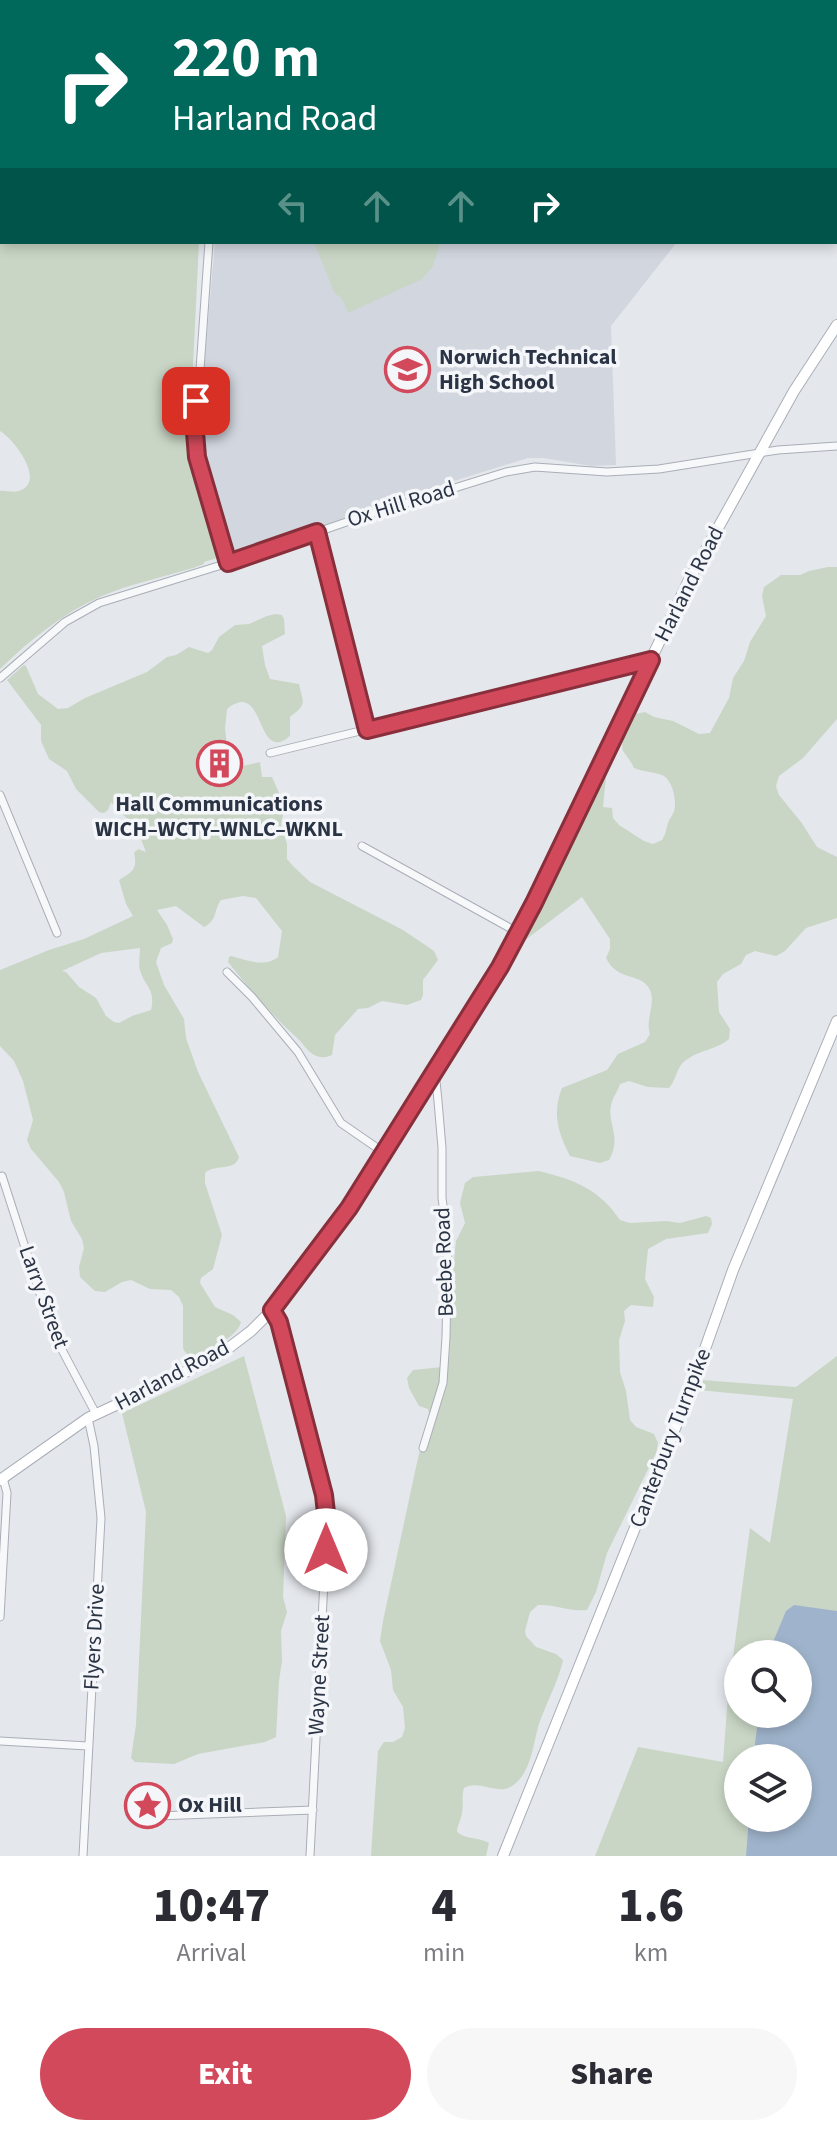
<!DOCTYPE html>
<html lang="en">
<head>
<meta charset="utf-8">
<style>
	body { margin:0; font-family:"Source Sans 3",sans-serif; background:#f7f7f7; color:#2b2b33; height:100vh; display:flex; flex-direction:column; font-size:30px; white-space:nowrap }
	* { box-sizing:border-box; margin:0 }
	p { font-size:26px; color:#7c7c81 }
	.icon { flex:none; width:44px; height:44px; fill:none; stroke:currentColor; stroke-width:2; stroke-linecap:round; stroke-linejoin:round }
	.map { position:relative; height:1856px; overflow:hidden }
	.side { display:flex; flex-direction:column; background:#fff; flex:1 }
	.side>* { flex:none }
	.top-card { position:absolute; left:0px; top:0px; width:838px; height:244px; box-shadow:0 4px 12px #0003; background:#00695c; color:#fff; overflow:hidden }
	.controls { position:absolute; left:724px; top:1640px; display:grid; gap:16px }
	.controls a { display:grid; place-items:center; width:88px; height:88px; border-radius:50%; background:#fff; box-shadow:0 4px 12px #0003; font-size:40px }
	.pin { position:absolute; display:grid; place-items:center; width:68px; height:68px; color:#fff; margin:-34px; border-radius:16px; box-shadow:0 4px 12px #0006 }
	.me { position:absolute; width:88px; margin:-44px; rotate:0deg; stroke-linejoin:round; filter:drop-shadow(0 0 6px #0008) }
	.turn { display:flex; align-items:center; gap:28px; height:168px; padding:0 40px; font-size:36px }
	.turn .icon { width:104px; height:104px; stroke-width:2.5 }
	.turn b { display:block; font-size:56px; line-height:68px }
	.lanes { display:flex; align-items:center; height:76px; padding:0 40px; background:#0003; justify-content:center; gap:40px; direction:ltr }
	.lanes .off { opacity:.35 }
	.eta { display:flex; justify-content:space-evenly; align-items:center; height:136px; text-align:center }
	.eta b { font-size:48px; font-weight:800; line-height:56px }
	.primary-button { display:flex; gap:16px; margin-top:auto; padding:16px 40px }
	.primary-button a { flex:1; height:92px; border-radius:48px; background:#d1495b; color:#fff; font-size:32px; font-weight:800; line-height:92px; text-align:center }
	.primary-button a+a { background:#f7f7f7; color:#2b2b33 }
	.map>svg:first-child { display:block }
	.built { fill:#d2d6de }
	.green { fill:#c9d6c5; fill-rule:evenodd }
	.water { fill:#9fb4cc }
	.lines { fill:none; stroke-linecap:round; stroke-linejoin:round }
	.street-casing { stroke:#a9aeb7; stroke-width:9 }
	.secondary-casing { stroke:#a9aeb7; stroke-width:12 }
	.street { stroke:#f7f8fa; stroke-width:7 }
	.secondary { stroke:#fff; stroke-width:10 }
	.route-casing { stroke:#882f3b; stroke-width:20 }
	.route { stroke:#d1495b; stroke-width:14 }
	.labels { text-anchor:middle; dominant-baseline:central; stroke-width:7; stroke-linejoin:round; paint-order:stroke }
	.poi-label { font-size:22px; font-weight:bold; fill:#2b3445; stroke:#f4f6f9; text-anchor:start }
	.street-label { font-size:22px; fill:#2b3445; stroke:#f4f6f9 }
</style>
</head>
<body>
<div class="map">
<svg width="837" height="1856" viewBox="0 0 837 1856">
	<rect width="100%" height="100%" fill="#e4e7ec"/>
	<path class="built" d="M215,242H677L611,326L616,465L591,466L544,458H528L393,500L245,555H238L230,549L226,539L203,461L200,440V414Z"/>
	<path class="green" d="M0,0H224V2H2V242H199L189,449L217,558L204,562V564L193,568C163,577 130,584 102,596C63,613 31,639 0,669V491C6,490 13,493 19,491C47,482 14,439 0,431Z
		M314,242H440L433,266L422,279L348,313L341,297L335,294Z
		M828,567H837V719L803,758L779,776L776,786L779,795L801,822L817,847L837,857V918L806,928L785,951L776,956L755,951L746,955L741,964L723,974L717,982L719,1012L730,1029L729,1039C716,1050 699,1050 686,1060C676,1067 677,1079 669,1088L648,1087L629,1081L620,1084C618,1091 614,1095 612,1102C605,1121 623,1136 609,1160L600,1163L570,1156C558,1133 552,1113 562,1088L607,1070L618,1054L645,1042L650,1034C645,1019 656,1004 650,990C642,972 617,982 606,958L610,949V939L582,897L520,944L550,887L607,767L603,807L612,808L613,818L619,825L644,841L653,844L662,840C666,834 666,829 668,823C669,819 673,815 674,811C677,802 673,782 664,776C657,772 643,772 634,768C631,761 627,757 623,751C619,741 630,723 635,714L645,712L654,717L673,721L699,734L710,733L729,698L733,678L744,661L750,642L766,616L762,596L764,587L781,575H800L809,571Z
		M276,614L282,615L284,619L285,634L262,646L265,665L270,679L299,684C303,704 308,703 290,717V736C255,766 266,677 227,709L225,729L227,746C218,751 210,749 202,755L207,769L212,773L219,772L223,775L234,768L260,762L262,777H272L282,800L284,810L281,824L287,844V859L294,867L310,882L403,930L434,951L438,960L423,980V995L421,1000L407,1005L382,1001L368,1008L358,1009L335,1035L332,1055C325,1058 321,1058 314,1055C307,1051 302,1042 296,1037C271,1014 249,989 228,962L229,957L231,956C247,960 265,968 278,957L282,931L256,898L243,896L221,900C213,911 218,920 204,927L176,906L157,910L167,925L173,939L172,943L161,948L156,962L164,985L184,1019L186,1038L198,1072L239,1157C235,1172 216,1163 205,1173V1183L222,1235L213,1269L201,1278L200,1283L215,1307L233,1315L241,1322C237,1338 208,1350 193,1359L185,1352L183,1348V1306L179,1297L171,1290L150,1289L131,1280L122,1282L105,1292L95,1291L80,1277L79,1267L84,1248L82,1239L71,1221L64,1192L59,1182L31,1149L27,1140L33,1120L23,1081L14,1061L0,1046V970L49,950L84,939L133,916L126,904L119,880C132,872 138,869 134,853L138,849L146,852L137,829L111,802L108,810L104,813L99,812L76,789L67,771L49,759L41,741V725L7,680L24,665L26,666L38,694L58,709L68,708L85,698L147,672L167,657L176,655L189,647L208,653L212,650L219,637L235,625L249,624L267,616ZM140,948C140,955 138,964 140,970C144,986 156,988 151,1010L132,1016L119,1023L114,1022L106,1016L96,998L79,987L66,972L62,971L101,953Z
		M539,1171C575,1180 599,1189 620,1220L630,1223L666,1221L680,1223L706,1216L711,1218L712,1224L708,1233L666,1239L648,1249L645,1279L654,1297L653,1307L631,1305L624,1311L625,1321L619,1340L620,1372L626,1391L630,1420L636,1427L654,1434L658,1443L656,1453L607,1553L596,1592L587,1610C570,1612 555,1604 538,1605L530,1612L525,1631L526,1636L536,1647L556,1654L563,1660C558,1683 546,1703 539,1724C533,1744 531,1774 512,1786C498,1796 479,1779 464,1788C461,1797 464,1805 462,1813C461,1821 457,1825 457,1832C466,1840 480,1837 489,1843L486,1856H371L378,1751L384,1742H393L402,1737L405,1728L403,1707L393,1690L391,1670L380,1641L383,1621L416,1467L423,1437L431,1419L428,1409L419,1406L409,1388L407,1378L413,1370L442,1367L449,1360L452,1281L456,1241L465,1223L460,1203L465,1183L473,1177Z
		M244,1356L286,1516L283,1597L287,1612L281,1631L282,1661L279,1681L276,1737L265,1742L198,1754L174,1764L135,1762L131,1758L136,1725L146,1512L122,1413Z
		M837,1356V1856H595L638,1747L723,1762L728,1695L750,1528L770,1543L793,1399L698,1390L701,1380L796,1387ZM738,1654H798V1714H738ZM738,1758H798V1818H738Z"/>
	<path class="water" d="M794,1605L837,1611V1856H746L749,1818H798V1758H753L759,1714H798V1654H768L786,1611Z"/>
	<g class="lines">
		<defs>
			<path id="street" d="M232,2V0
				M209,242L195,440L200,470L228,563
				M317,532L367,730
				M0,678L65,622L99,603L228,563L358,518L506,472L535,467L607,472L659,469L778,450L837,446
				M270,753L651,660
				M0,795L57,933
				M362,846L519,933
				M227,972L252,997L298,1052L341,1123L383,1152
				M2,1176L52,1331L96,1414
				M272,1310L279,1322L324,1495L327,1522L310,1856
				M423,1448L443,1383L446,1337L448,1243L442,1198V1148L438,1101L436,1081L432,1074
				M0,1617L7,1493L3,1478
				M0,1741L88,1746
				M157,1816L313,1810
				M83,1856L101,1518L94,1446L88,1418"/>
			<path id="secondary" d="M0,1480L88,1418L172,1379L222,1353L251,1331L272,1310L302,1273L349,1208L500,967L548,874L688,582L794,391L837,325
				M503,1856L690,1391L733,1270L837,1021"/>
		</defs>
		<use href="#street" class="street-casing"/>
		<use href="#secondary" class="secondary-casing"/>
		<use href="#street" class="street"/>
		<use href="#secondary" class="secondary"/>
	</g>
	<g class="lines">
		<defs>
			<path id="route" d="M196,401L195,432L197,457L228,563L317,532L367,730L651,660L534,903L500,967L349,1208L272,1310L279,1322L324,1495L327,1522L326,1550"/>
		</defs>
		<use href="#route" class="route-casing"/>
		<use href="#route" class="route"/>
	</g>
	<defs>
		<symbol id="school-ring" viewBox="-11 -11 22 22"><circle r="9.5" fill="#f4f6f9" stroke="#d1495b" stroke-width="1.5"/><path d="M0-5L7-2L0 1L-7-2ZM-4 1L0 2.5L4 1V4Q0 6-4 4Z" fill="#d1495b"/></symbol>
		<symbol id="building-ring" viewBox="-11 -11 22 22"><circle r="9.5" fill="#f4f6f9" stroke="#d1495b" stroke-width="1.5"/><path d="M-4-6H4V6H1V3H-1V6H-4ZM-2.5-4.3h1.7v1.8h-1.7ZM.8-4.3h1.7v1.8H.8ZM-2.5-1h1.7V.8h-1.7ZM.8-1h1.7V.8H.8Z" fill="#d1495b"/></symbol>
		<symbol id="sight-ring" viewBox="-11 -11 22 22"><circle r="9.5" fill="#f4f6f9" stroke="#d1495b" stroke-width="1.5"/><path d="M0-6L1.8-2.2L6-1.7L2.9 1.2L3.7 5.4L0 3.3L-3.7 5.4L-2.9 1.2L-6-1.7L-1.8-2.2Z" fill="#d1495b"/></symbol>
	</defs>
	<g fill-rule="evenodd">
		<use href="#school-ring" x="382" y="344" width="51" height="51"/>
		<use href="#building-ring" x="194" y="738" width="51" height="51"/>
		<use href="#sight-ring" x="122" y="1780" width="51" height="51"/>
	</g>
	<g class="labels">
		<g class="poi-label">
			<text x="439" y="357">Norwich Technical<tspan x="439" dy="25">High School</tspan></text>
			<text x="219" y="804" text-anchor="middle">Hall Communications<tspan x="219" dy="25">WICH–WCTY–WNLC–WKNL</tspan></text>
			<text x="178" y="1805">Ox Hill</text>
		</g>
		<g class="street-label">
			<text transform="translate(401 504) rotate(-17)">Ox Hill Road</text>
			<text transform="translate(689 584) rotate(-63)">Harland Road</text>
			<text transform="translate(444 1262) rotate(-92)">Beebe Road</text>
			<text transform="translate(44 1297) rotate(70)">Larry Street</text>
			<text transform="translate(172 1375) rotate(-28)">Harland Road</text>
			<text transform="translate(670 1438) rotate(-69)">Canterbury Turnpike</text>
			<text transform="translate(94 1637) rotate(-87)">Flyers Drive</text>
			<text transform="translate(319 1675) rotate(-87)">Wayne Street</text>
		</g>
	</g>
</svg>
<div class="controls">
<a><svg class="icon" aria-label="search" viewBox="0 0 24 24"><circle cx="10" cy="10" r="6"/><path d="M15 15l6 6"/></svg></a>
<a><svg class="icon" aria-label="layers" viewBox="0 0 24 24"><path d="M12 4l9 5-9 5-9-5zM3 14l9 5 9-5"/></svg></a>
</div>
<div class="pin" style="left:196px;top:401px;background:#d93025"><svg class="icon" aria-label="arrive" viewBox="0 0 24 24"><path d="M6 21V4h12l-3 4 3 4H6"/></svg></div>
<svg class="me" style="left:326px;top:1550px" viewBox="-20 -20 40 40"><circle r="19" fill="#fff"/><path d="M0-13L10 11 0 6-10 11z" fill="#d1495b"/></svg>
<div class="top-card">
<div class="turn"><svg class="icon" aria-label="right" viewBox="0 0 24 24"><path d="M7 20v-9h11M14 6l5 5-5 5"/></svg><div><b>220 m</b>Harland Road</div></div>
<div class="lanes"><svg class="icon off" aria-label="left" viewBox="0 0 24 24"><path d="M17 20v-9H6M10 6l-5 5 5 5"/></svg><svg class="icon off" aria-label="ahead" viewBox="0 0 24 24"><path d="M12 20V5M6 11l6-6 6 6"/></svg><svg class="icon off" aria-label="ahead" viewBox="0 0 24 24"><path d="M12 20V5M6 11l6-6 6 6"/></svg><svg class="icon" aria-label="right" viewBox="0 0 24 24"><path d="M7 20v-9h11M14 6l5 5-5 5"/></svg></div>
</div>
</div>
<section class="side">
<div class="eta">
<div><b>10:47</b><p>Arrival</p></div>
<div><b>4</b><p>min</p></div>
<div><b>1.6</b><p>km</p></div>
</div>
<div class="primary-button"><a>Exit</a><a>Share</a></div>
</section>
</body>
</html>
